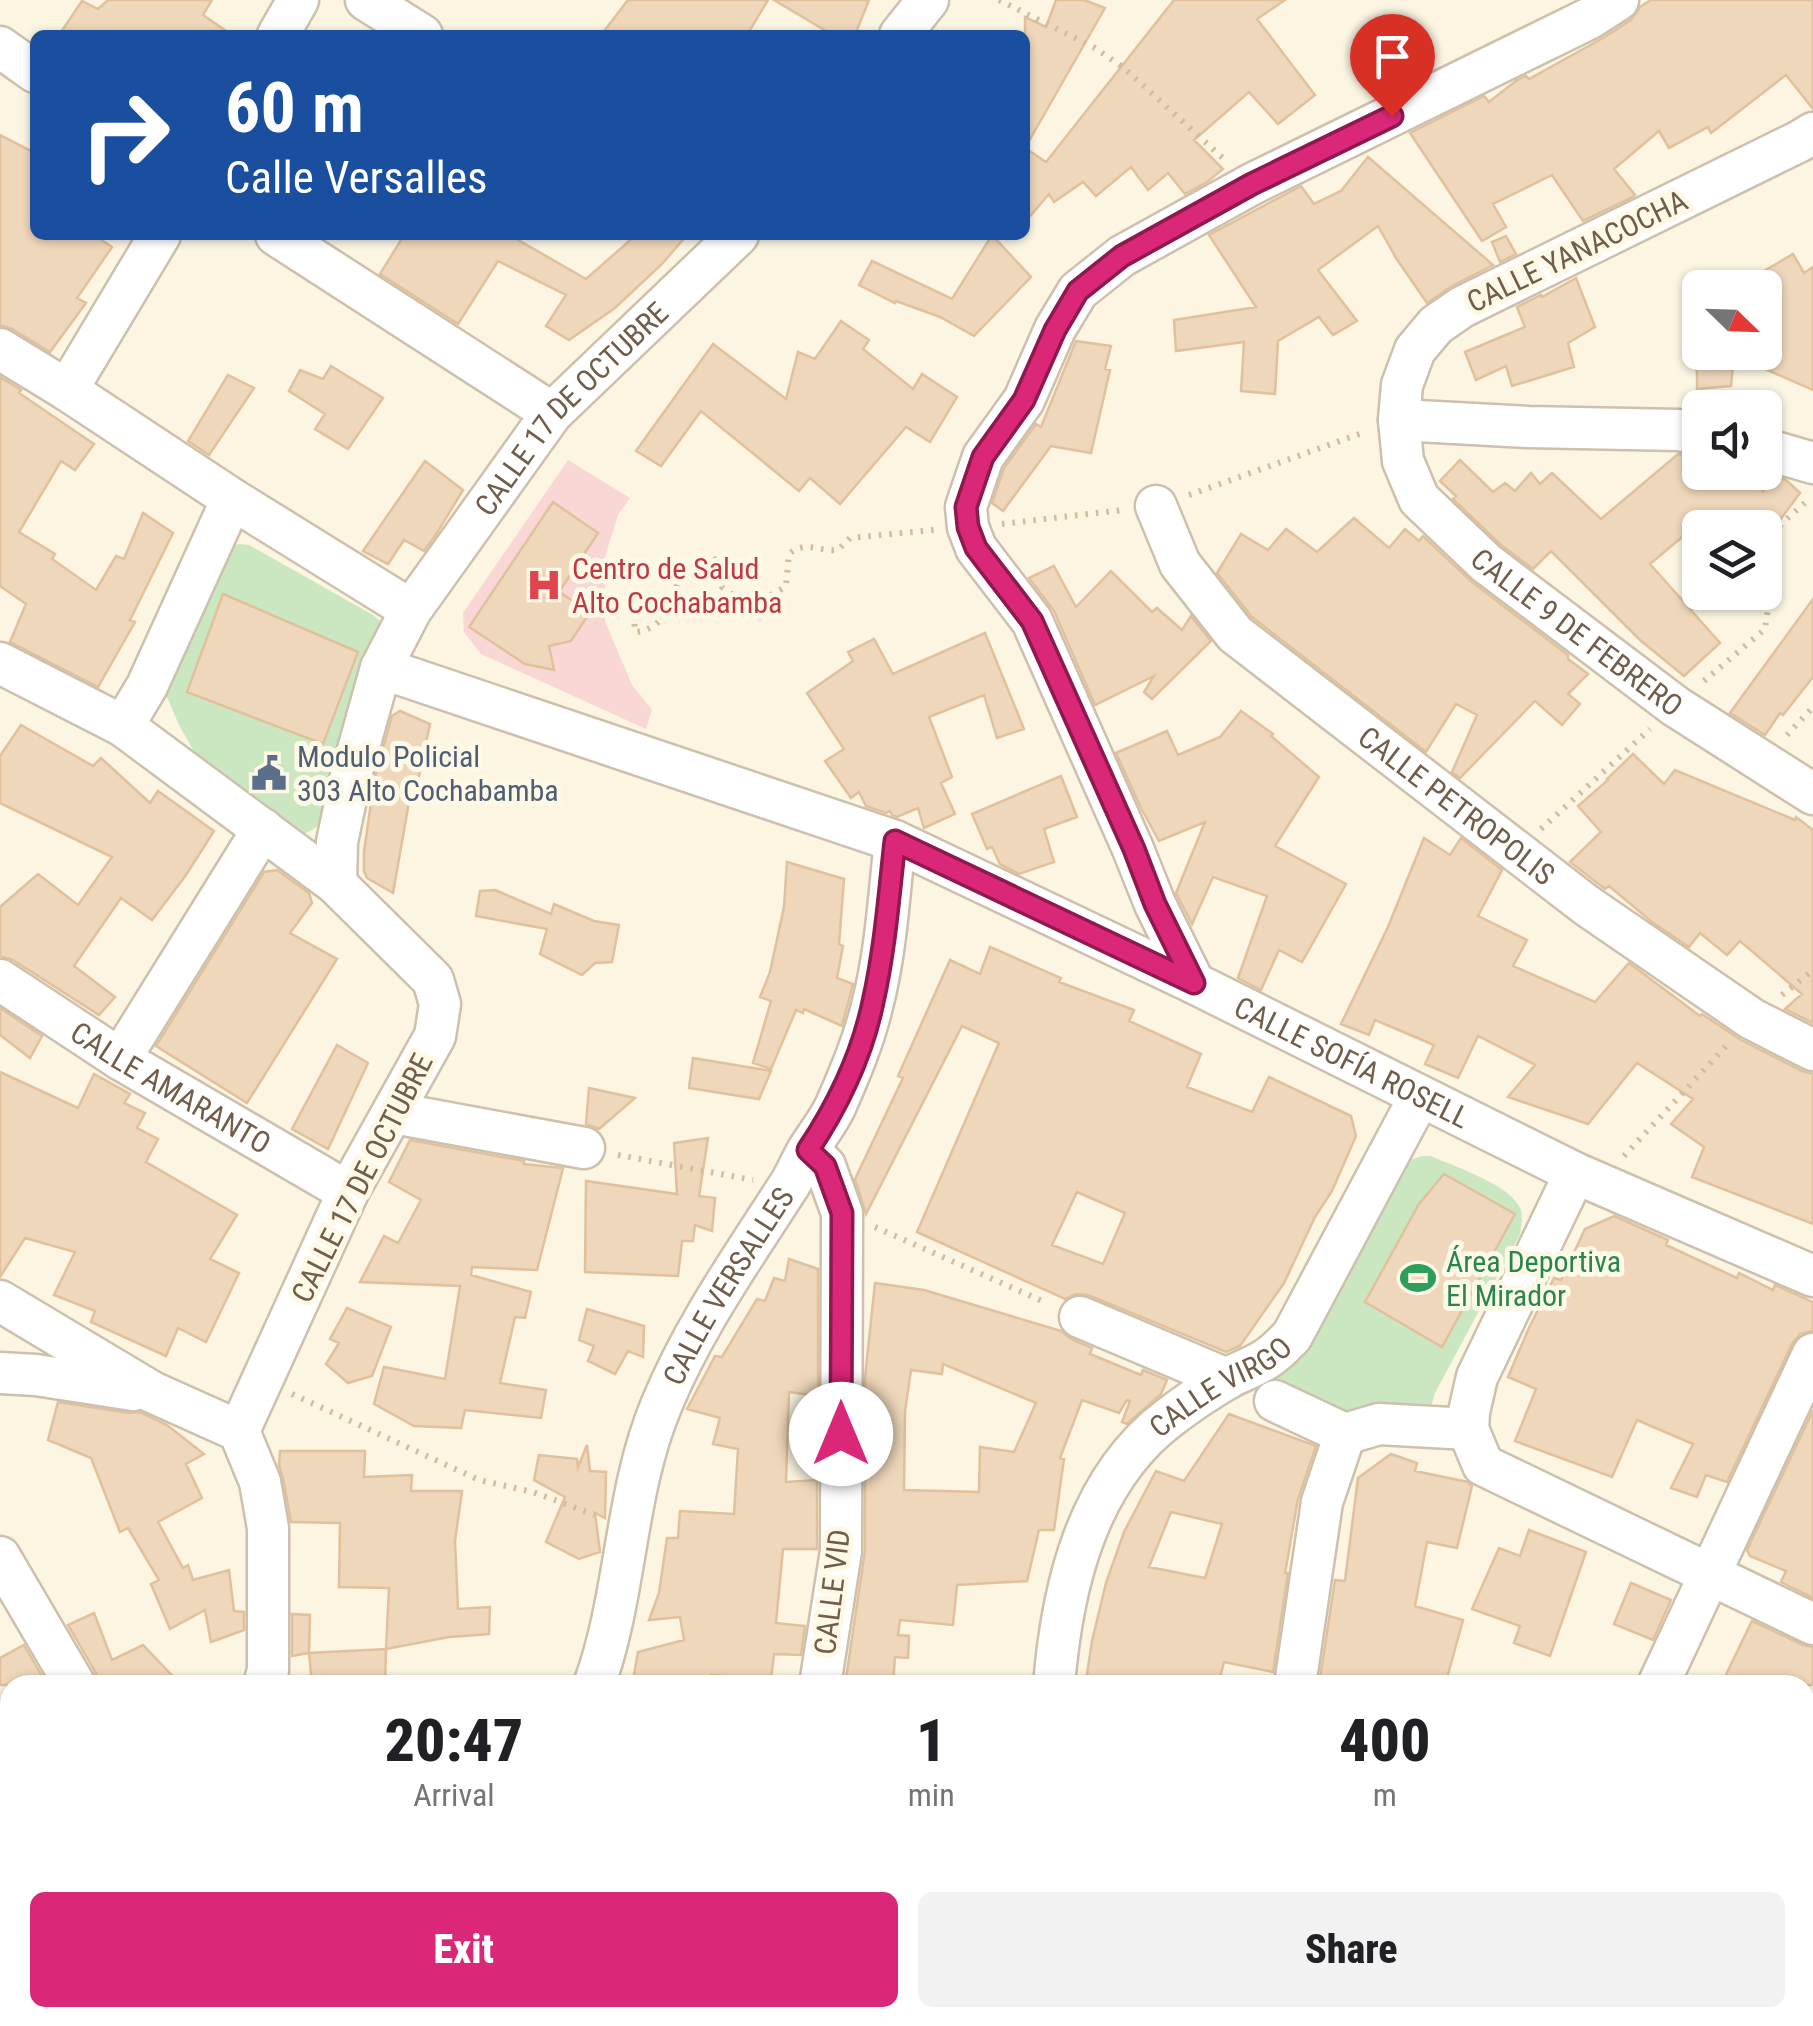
<!DOCTYPE html>
<html lang="en">
<head>
<meta charset="utf-8">
<style>
	body { margin:0; font-family:"Roboto Condensed",sans-serif; background:#f2f2f2; color:#202124; height:100vh; display:flex; flex-direction:column; font-size:38px; white-space:nowrap }
	* { box-sizing:border-box; margin:0 }
	p { font-size:32px; color:#757577 }
	.icon { flex:none; width:55px; height:55px; fill:none; stroke:currentColor; stroke-width:2; stroke-linecap:round; stroke-linejoin:round }
	.map { position:relative; flex:1; overflow:hidden }
	.panel { position:absolute; left:0px; top:1675px; width:1815px; height:352px; display:flex; flex-direction:column; background:#fff; border-radius:30px 30px 0 0; box-shadow:0 2px 8px #0004 }
	.panel>* { flex:none }
	.hud { position:absolute; left:30px; top:30px; width:1000px; height:210px; border-radius:15px; box-shadow:0 2px 8px #0004; background:#1a4fa0; color:#fff; overflow:hidden }
	.needle { width:65px; rotate:113deg }
	.tools { position:absolute; left:1682px; top:270px; display:grid; gap:20px }
	.tools a { display:grid; place-items:center; width:100px; height:100px; border-radius:15px; background:#fff; box-shadow:0 2px 8px #0004; font-size:50px }
	.pin { position:absolute; display:grid; place-items:center; width:85px; height:85px; color:#fff; margin:-102px -42px; border-radius:50% 50% 50% 0; rotate:-45deg; box-shadow:0 0 10px #0007 }
	.pin .icon { rotate:45deg }
	.me { position:absolute; width:110px; margin:-55px; rotate:0deg; stroke-linejoin:round; filter:drop-shadow(0 0 8px #0008) }
	.turn { display:flex; align-items:center; gap:35px; height:210px; padding:0 30px; font-size:45px }
	.turn .icon { width:130px; height:130px; stroke-width:2.5 }
	.turn b { display:block; font-size:70px; line-height:85px }
	.eta { display:flex; justify-content:space-evenly; align-items:center; height:170px; text-align:center }
	.eta b { font-size:60px; font-weight:800; line-height:70px }
	.action { display:flex; gap:20px; margin-top:auto; padding:20px 30px }
	.action a { flex:1; height:115px; border-radius:15px; background:#db2777; color:#fff; font-size:40px; font-weight:800; line-height:115px; text-align:center }
	.action a+a { background:#f2f2f2; color:#202124 }
	.map>svg:first-child { display:block }
	.medical { fill:#f8d7d5 }
	.park { fill:#cbe7c1 }
	.building { fill:#efd7bb; stroke:#e0c19c; stroke-width:2.5; fill-rule:evenodd }
	.lines { fill:none; stroke-linecap:round; stroke-linejoin:round }
	.minor-casing { stroke:#cdc0ac; stroke-width:45 }
	.path { stroke:#d3bb9e; stroke-width:6; stroke-dasharray:2.5 8; stroke-linecap:butt }
	.minor { stroke:#fff; stroke-width:40 }
	.route-casing { stroke:#8e194d; stroke-width:25 }
	.route { stroke:#db2777; stroke-width:18 }
	.labels { text-anchor:middle; dominant-baseline:central; stroke-width:10; stroke-linejoin:round; paint-order:stroke }
	.street-label { font-size:30px; fill:#715e4a; stroke:#fef9e7 }
	.health-label { font-size:30px; fill:#be3a42; stroke:#fef9e7; text-anchor:start }
	.service-label { font-size:30px; fill:#4e5e75; stroke:#fef9e7; text-anchor:start }
	.leisure-label { font-size:30px; fill:#27864d; stroke:#fef9e7; text-anchor:start }
</style>
</head>
<body>
<div class="map">
<svg width="1813" height="2026" viewBox="0 0 1813 2026">
	<rect width="100%" height="100%" fill="#fbf5e2"/>
	<path class="medical" d="M568,460L630,498L618,515L605,557V621L632,685L652,710L646,729L481,654L464,632L463,613Z"/>
	<path class="park" d="M239,544L249,545L373,615L380,621L383,630L326,812C320,825 314,832 300,834L201,764L179,725L167,697L165,688L227,547Z
		M1421,1156H1431C1455,1167 1512,1185 1521,1210C1523,1218 1521,1226 1520,1234L1435,1393L1430,1410L1324,1414L1266,1386L1303,1347L1397,1171L1408,1161Z"/>
	<path class="building" d="M108,0H212L203,15L232,35H59L82,1L98,9Z
		M628,0H768L747,35H601Z
		M774,0H869L855,35H833Z
		M1056,0H1084L1105,8L1025,148L1046,162L1174,0H1285L1257,19L1315,95L1278,124L1249,92L1194,140L1223,169L1207,182L1185,194L1168,173L1148,190L1131,167L1096,196L1083,182L1054,202L1049,194L1025,222V17L1046,27Z
		M1651,0H1813V109L1786,75L1711,133L1708,127L1669,148L1659,131L1614,169L1635,195L1633,197L1583,221L1552,175L1493,204L1506,227L1482,241L1410,133L1484,96L1489,102L1517,80L1526,76L1529,79L1603,38L1631,20L1640,7Z
		M0,135L35,153V235H94L112,247L77,298L86,303L50,352L12,329L0,325Z
		M1368,157L1493,265L1452,286L1427,303L1396,258L1378,226L1318,270L1357,321L1333,335L1319,317L1278,341L1275,394L1241,391L1244,342L1176,351L1174,320L1256,307L1209,235L1301,186L1314,204L1341,191Z
		M404,235H514L513,237L586,279L636,235H687L662,264L615,308L569,340L546,326L566,295L498,261L458,324L380,274Z
		M992,235L1031,277L974,336L940,317L896,301L895,303L859,285L872,261L952,299Z
		M1506,236L1516,254L1500,262L1492,242Z
		M1793,254L1804,273L1813,267V390L1765,369V296L1780,288H1735Z
		M1576,278L1595,327L1568,343L1574,367L1512,386L1506,366L1476,380L1465,352L1525,327L1517,307L1541,295L1542,297Z
		M841,321L869,340L863,349L913,389L922,374L957,397L930,442L906,427L840,504L810,478L799,491L701,411L661,466L636,451L713,344L786,399L798,352L815,359Z
		M1076,341L1111,346L1105,369L1110,370L1091,453L1051,446L1003,511L992,503L1004,468L1036,424L1041,427Z
		M1684,352H1734L1731,386L1697,389V371Z
		M331,366L383,398L348,449L315,429L325,414L289,391L300,370L323,379Z
		M228,375L254,388L209,455L188,441Z
		M0,377L21,390L19,393L94,444L75,470L61,461L19,532L55,554L52,559L96,590L116,556L124,559L143,513L173,533L130,620L135,622L98,687L10,642L26,604L0,586Z
		M1678,454L1700,457V472H1748L1763,491L1775,477L1786,480L1800,493L1774,528H1693L1650,564L1720,643L1684,676L1640,640L1551,551L1533,569L1501,545L1453,499L1456,496L1440,481L1460,460L1493,492L1505,483L1515,491L1531,473L1540,484L1552,473L1601,519Z
		M425,461L463,490L435,536L424,551L404,540L388,564L363,551Z
		M553,502L598,533L559,592L590,612L571,641L549,646L554,670L525,664L469,627Z
		M1354,518L1389,548L1405,529L1419,541L1423,536L1472,582L1568,655V659L1588,674L1568,694L1580,704L1562,725L1535,701L1460,778L1452,772L1477,715L1456,704L1426,752L1252,617L1217,573L1241,534L1268,550L1286,529L1317,552Z
		M1054,566L1076,607L1111,571L1152,612L1157,608L1182,630L1191,616L1211,641L1152,699L1144,692L1154,676L1095,705L1054,611L1029,578Z
		M223,594L358,652L323,744L187,692Z
		M1813,599V677L1783,715L1780,713L1765,735L1730,713Z
		M985,633L1024,729L997,738L984,695L929,717L952,777L941,783L955,814L924,828L918,808L897,817L892,815L890,811L886,813L866,806L859,792L851,798L825,761L844,749L807,693L853,661L848,652L874,639L893,674Z
		M400,711L430,724L417,785H412L393,893L367,878L364,871V852L374,781L392,716Z
		M1241,711L1273,734L1271,736L1319,777L1275,846L1346,884L1302,962L1279,950L1261,990L1238,978L1267,896L1213,877L1192,924L1176,893L1205,822L1159,841L1141,808L1116,753L1167,731L1178,755L1220,737Z
		M21,725L93,766L101,758L150,803L158,791L214,831L186,875L152,920L121,898L74,966L115,997L99,1015L13,960L0,956V907L38,874L78,905L112,857L0,803V756Z
		M1633,754L1664,784L1675,770L1795,820L1796,817L1813,830V1023L1785,1009L1802,994L1740,941L1727,955L1700,933L1689,947L1652,922L1609,886L1605,889L1570,862L1601,832L1578,806L1608,780L1607,779Z
		M1061,776L1077,817L1044,829L1054,862L1019,874L1000,864L992,847L987,849L972,814Z
		M1424,838L1450,855L1461,838L1502,870L1478,916L1527,940L1513,966L1595,1002L1629,963L1700,1016L1702,1014L1741,1040L1802,1071L1813,1074V1224L1692,1177L1704,1147L1671,1124L1693,1099L1637,1063L1588,1124L1508,1097L1535,1065L1478,1036L1458,1078L1425,1064L1434,1045L1375,1020L1369,1035L1341,1024L1388,927Z
		M787,862L844,879L839,944L843,946L837,978L853,984L842,1026L804,1009L803,1013L796,1010L771,1069L753,1063L771,1001L760,997L770,972L784,907Z
		M277,870L309,893L312,903L290,933L337,959L247,1103L156,1046L264,872Z
		M495,890L551,914L554,904L594,921L619,925L612,962L595,963L582,975L540,954L547,929L476,916L480,891Z
		M990,947L1061,978L1059,982L1134,1010L1129,1021L1201,1054L1187,1087L1252,1112L1269,1077L1351,1116L1356,1136L1332,1191L1315,1217L1284,1283L1240,1346L1226,1352L1088,1295L1076,1294L1065,1299L917,1232L999,1043L962,1026L866,1214L855,1179L903,1078L898,1076L950,960L980,974ZM1077,1192L1125,1213L1103,1264L1052,1245Z
		M0,1008L42,1036L30,1058L0,1035Z
		M337,1045L368,1063L328,1149L292,1129Z
		M693,1058L771,1071L759,1099L689,1088Z
		M0,1072L78,1108L94,1074L130,1094L124,1103L145,1113L137,1128L158,1139L146,1162L237,1215L210,1259L239,1273L206,1342L178,1328L166,1356L91,1322L95,1311L54,1295L75,1252L25,1238L0,1277Z
		M589,1088L635,1098L599,1129L586,1124Z
		M708,1138L699,1196L715,1198L712,1231L695,1225L693,1241H682L678,1276L585,1272L586,1181L677,1194L674,1143Z
		M410,1140L524,1161V1164L563,1168L537,1270L472,1267L471,1275L531,1292L525,1318L515,1317L500,1383L546,1390L541,1418L465,1410L461,1428L414,1426L374,1404L384,1367L445,1379L460,1286L360,1282L384,1236L398,1243L421,1200L389,1182Z
		M1444,1174L1515,1214L1442,1347L1365,1302L1419,1204Z
		M1614,1216L1668,1240L1666,1245L1737,1278L1739,1273L1773,1290L1775,1285L1813,1302V1331L1800,1334L1792,1344L1727,1482L1706,1475L1697,1497L1671,1488L1693,1444L1637,1420L1612,1477L1515,1441L1536,1389L1508,1377L1529,1328L1554,1278L1561,1280L1585,1229Z
		M789,1259L818,1269V1396L789,1392L786,1482L817,1480V1549H783L776,1623L805,1626L801,1655L774,1654L771,1679L712,1675L710,1685L633,1680L638,1652L684,1640L680,1617L649,1620L659,1593L667,1538H678L680,1511L734,1514L738,1449L713,1444L720,1418L687,1409L715,1356L722,1357L757,1299L765,1301L774,1278L785,1281Z
		M875,1283L924,1290L1061,1331L1071,1339L1092,1348L1090,1354L1141,1375L1143,1370L1167,1380L1161,1394L1127,1424L1122,1422L1130,1401L1127,1400L1119,1413L1082,1400L1060,1458L1064,1459L1054,1530H1039L1027,1581L957,1585L953,1625L900,1620L898,1635L909,1636L908,1658L895,1657L893,1685H845L865,1551V1377ZM943,1364L1036,1403L1014,1452L980,1447L979,1492L904,1490L905,1411L911,1370L942,1374Z
		M347,1308L391,1327L372,1376L348,1383L326,1364L339,1343L330,1339Z
		M587,1309L644,1326L643,1357L628,1351L615,1374L588,1361L594,1346L579,1340Z
		M58,1402L129,1413L140,1412L167,1425L204,1454L186,1464L202,1498L158,1522L183,1568L188,1565L193,1580L229,1570L234,1611L244,1612V1630L211,1642L205,1610L170,1629L151,1584L159,1580L128,1528L120,1532L91,1458L48,1440Z
		M1813,1410V1598L1781,1582L1786,1571L1750,1556L1747,1550Z
		M1229,1414L1316,1446L1298,1499L1285,1573H1288L1273,1672L1224,1662L1219,1682L1209,1683V1685L1086,1681L1092,1641L1106,1583L1124,1532L1156,1471L1184,1481ZM1171,1512L1222,1524L1205,1578L1149,1567Z
		M587,1445L590,1471L606,1472L605,1518L595,1513L600,1552L579,1559L546,1542L565,1497L534,1480L539,1455L577,1459L578,1467Z
		M280,1451H365L364,1477L412,1475L411,1491H462L455,1541L458,1609L490,1607L489,1634L449,1637L386,1649L389,1588L339,1587L340,1523L291,1522L283,1478L279,1465Z
		M1391,1454L1417,1463L1415,1471L1468,1482L1472,1486L1457,1548L1427,1542L1415,1606L1463,1620L1445,1685H1319L1335,1580L1345,1581L1358,1478Z
		M1529,1530L1586,1552L1550,1656L1514,1643L1520,1626L1472,1609L1499,1548L1520,1556Z
		M1631,1583L1671,1600L1653,1640L1614,1624Z
		M94,1613L112,1660L143,1645L181,1685H99L96,1673L68,1625Z
		M292,1614L310,1615L309,1653L292,1656Z
		M1752,1621L1803,1645L1813,1647V1685H1721Z
		M24,1645L47,1685H0V1658Z
		M386,1649L385,1685H312L309,1653Z"/>
	<g class="lines">
		<defs>
			<g id="minor">
				<path d="M366,0L422,35"/>
				<path d="M278,35L298,0"/>
				<path d="M900,35L928,0"/>
				<path d="M0,47L35,72"/>
				<path id="s1" d="M1813,133L1800,141L1462,307L1436,325L1415,350L1402,385L1399,420L1403,461L1419,499L1486,563L1675,706L1813,794"/>
				<path d="M276,235L552,413"/>
				<path d="M0,349L67,390L232,499L411,610"/>
				<path d="M67,390L160,235"/>
				<path d="M1399,420L1528,427L1679,430L1700,434"/>
				<path d="M1765,449L1813,463"/>
				<path id="s2" d="M1156,506L1180,564L1235,634L1586,905L1752,1019L1813,1050"/>
				<path d="M0,663L123,726L336,884L433,980L440,1004L435,1036L348,1192L239,1431L260,1482L268,1528V1670L264,1685"/>
				<path id="s3" d="M381,668L895,841L1194,983L1575,1173L1813,1276"/>
				<path d="M123,726L147,686L232,499"/>
				<path id="s4" d="M336,884L337,842L351,775L381,668L411,610L552,413L738,235"/>
				<path id="s5" d="M0,980L120,1059L348,1192"/>
				<path d="M1194,983L1155,904L1133,849L1032,621L976,548L968,527L966,507L983,457L1024,400L1055,329L1078,291L1122,256L1252,184L1590,18L1618,0"/>
				<path d="M120,1059L263,829"/>
				<path d="M394,1113L584,1148"/>
				<path d="M808,1150L825,1166L842,1213L841,1551L820,1685"/>
				<path d="M1575,1173L1477,1377L1469,1412L1468,1429L1483,1465L1813,1624"/>
				<path d="M0,1301L152,1392L239,1431"/>
				<path d="M1080,1317L1227,1379"/>
				<path d="M0,1373L36,1375L133,1390"/>
				<path d="M1275,1401L1345,1434L1379,1424L1468,1429"/>
				<path d="M0,1557L75,1685"/>
				<path id="s6" d="M594,1685C627,1595 624,1495 661,1406C693,1328 741,1260 786,1190C795,1178 800,1163 808,1150C817,1135 829,1121 836,1105C850,1073 864,1040 872,1006C886,953 889,895 895,841"/>
				<path id="s7" d="M1054,1685C1062,1587 1087,1479 1170,1417C1188,1403 1208,1390 1228,1378C1241,1371 1257,1366 1269,1357C1277,1352 1285,1343 1292,1336L1420,1096"/>
				<path d="M1295,1685L1322,1502L1345,1434"/>
				<path d="M1658,1685L1813,1354"/>
				<path d="M1805,2006L1813,2010"/>
				<path d="M1063,2018L1064,2026"/>
				<path d="M198,2026L200,2018"/>
				<path d="M523,2026L524,2018"/>
				<path d="M787,2026V2018"/>
				<path d="M1688,2026V2018"/>
			</g>
		</defs>
		<use href="#minor" class="minor-casing"/>
		<path class="path" d="M999,0L1095,48L1124,68L1225,160
			M1189,495L1365,432
			M1002,524L1123,510
			M633,603L635,632C679,628 669,573 696,559C698,558 710,558 712,557L720,565L722,587C742,605 765,601 786,586L789,554C804,540 820,552 838,550L850,538L934,530
			M1704,681L1765,629L1773,573L1769,535L1808,500
			M1787,735L1813,707
			M1541,829L1650,729
			M1782,995L1813,970
			M618,1155L753,1180
			M1624,1156L1728,1044
			M875,1227L1047,1303
			M292,1394L479,1480L533,1492L595,1515
			M0,1824L10,1825"/>
		<use href="#minor" class="minor"/>
	</g>
	<g class="lines">
		<defs>
			<path id="route" d="M841,1434L842,1213L825,1166L808,1150C838,1105 862,1055 873,1002C885,949 889,894 895,841L1194,983L1155,904L1134,849L1032,621L976,548L968,527L966,507L983,457L1024,400L1055,330L1078,291L1122,256L1252,184L1392,116"/>
		</defs>
		<use href="#route" class="route-casing"/>
		<use href="#route" class="route"/>
	</g>
	<defs>
		<symbol id="hospital-bare" viewBox="-9 -9 18 18"><path d="M-5-5h3v3.5h4V-5h3V5h-3V1.5h-4V5h-3Z" fill="#e0444e" stroke="#fef9e7" stroke-width="2.5" paint-order="stroke"/></symbol>
		<symbol id="civic-bare" viewBox="-9 -9 18 18"><path d="M-.6-6.5H3V-4.5H.6V-3L4-1V1h2V6H-6V1h2V-1L-.6-3ZM-1.2 2.5V6h2.4V2.5Z" fill="#5c6f8a" stroke="#fef9e7" stroke-width="2.5" paint-order="stroke"/></symbol>
		<symbol id="stadium-bare" viewBox="-9 -9 18 18"><path d="M0-5a6.5 5 0 1 0 0 10a6.5 5 0 1 0 0-10ZM-3.5-1.8h7v3.6h-7Z" fill="#2e9e5b" stroke="#fef9e7" stroke-width="2.5" paint-order="stroke"/></symbol>
	</defs>
	<g fill-rule="evenodd">
		<use href="#hospital-bare" x="519" y="560" width="50" height="50"/>
		<use href="#civic-bare" x="244" y="748" width="50" height="50"/>
		<use href="#stadium-bare" x="1393" y="1253" width="50" height="50"/>
	</g>
	<g class="labels">
		<g class="street-label">
			<text transform="translate(1577 251) rotate(-26)">CALLE YANACOCHA</text>
			<text stroke="none"><textPath href="#s4" startOffset="545">CALLE 17 DE OCTUBRE</textPath></text>
			<text stroke="none"><textPath href="#s1" startOffset="818">CALLE 9 DE FEBRERO</textPath></text>
			<text stroke="none"><textPath href="#s2" startOffset="432">CALLE PETROPOLIS</textPath></text>
			<text stroke="none"><textPath href="#s3" startOffset="1050">CALLE SOFÍA ROSELL</textPath></text>
			<text stroke="none"><textPath href="#s5" startOffset="202">CALLE AMARANTO</textPath></text>
			<text transform="translate(362 1178) rotate(-63)">CALLE 17 DE OCTUBRE</text>
			<text stroke="none"><textPath href="#s6" startOffset="425">CALLE VERSALLES</textPath></text>
			<text stroke="none"><textPath href="#s7" startOffset="360">CALLE VIRGO</textPath></text>
			<text transform="translate(832 1592) rotate(-83)">CALLE VID</text>
		</g>
		<g class="health-label">
			<text x="572" y="568">Centro de Salud<tspan x="572" dy="34">Alto Cochabamba</tspan></text>
		</g>
		<g class="service-label">
			<text x="297" y="756">Modulo Policial<tspan x="297" dy="34">303 Alto Cochabamba</tspan></text>
		</g>
		<g class="leisure-label">
			<text x="1446" y="1261">Área Deportiva<tspan x="1446" dy="34">El Mirador</tspan></text>
		</g>
	</g>
</svg>
<div class="tools">
<a><svg class="needle" viewBox="-14 -14 28 28"><path d="M0-13l5 13h-10z" fill="#e53935"/><path d="M0 13l5-13h-10z" fill="#757577"/></svg></a>
<a><svg class="icon" aria-label="sound" viewBox="0 0 24 24"><path d="M4 9h4l5-4v14l-5-4H4zM17 9q2 3 0 6"/></svg></a>
<a><svg class="icon" aria-label="layers" viewBox="0 0 24 24"><path d="M12 4l9 5-9 5-9-5zM3 14l9 5 9-5"/></svg></a>
</div>
<div class="pin" style="left:1392px;top:116px;background:#d93025"><svg class="icon" aria-label="arrive" viewBox="0 0 24 24"><path d="M6 21V4h12l-3 4 3 4H6"/></svg></div>
<svg class="me" style="left:841px;top:1434px" viewBox="-20 -20 40 40"><circle r="19" fill="#fff"/><path d="M0-13L10 11 0 6-10 11z" fill="#db2777"/></svg>
<div class="hud">
<div class="turn"><svg class="icon" aria-label="right" viewBox="0 0 24 24"><path d="M7 20v-9h11M14 6l5 5-5 5"/></svg><div><b>60 m</b>Calle Versalles</div></div>
</div>
<section class="panel">
<div class="eta">
<div><b>20:47</b><p>Arrival</p></div>
<div><b>1</b><p>min</p></div>
<div><b>400</b><p>m</p></div>
</div>
<div class="action"><a>Exit</a><a>Share</a></div>
</section>
</div>
</body>
</html>
